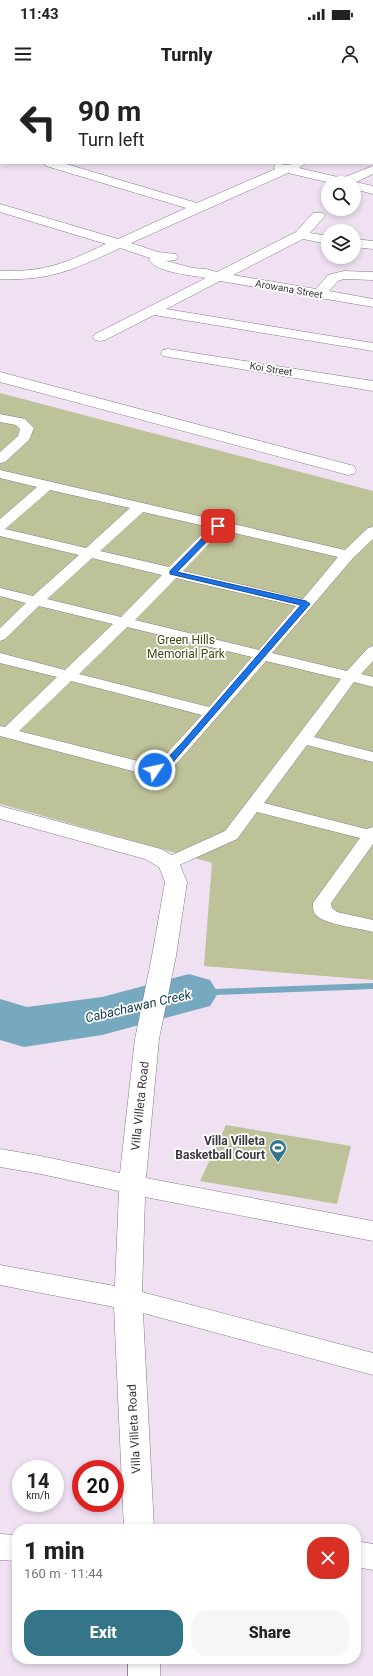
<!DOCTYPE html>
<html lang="en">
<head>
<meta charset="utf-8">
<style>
	body { margin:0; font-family:Roboto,sans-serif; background:#f6f6f6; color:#222; height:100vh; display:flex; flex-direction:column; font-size:15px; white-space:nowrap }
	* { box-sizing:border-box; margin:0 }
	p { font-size:13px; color:#767676 }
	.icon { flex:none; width:22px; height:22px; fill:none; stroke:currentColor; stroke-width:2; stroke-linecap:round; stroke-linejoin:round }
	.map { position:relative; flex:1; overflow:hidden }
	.sheet { position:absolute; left:12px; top:1444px; width:349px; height:140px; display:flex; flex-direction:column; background:#fff; border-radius:16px; box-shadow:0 2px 6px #0003 }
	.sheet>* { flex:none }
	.banner { position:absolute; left:0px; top:0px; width:373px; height:84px; box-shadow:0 2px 6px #0003; background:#fff; color:#222; overflow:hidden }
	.buttons { position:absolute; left:321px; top:96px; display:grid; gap:8px }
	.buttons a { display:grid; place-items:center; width:40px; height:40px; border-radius:50%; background:#fff; box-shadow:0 2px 6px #0003; font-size:20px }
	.speed { position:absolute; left:12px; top:1380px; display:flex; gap:8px; font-size:20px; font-weight:700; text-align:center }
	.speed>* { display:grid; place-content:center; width:52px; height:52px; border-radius:50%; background:#fff; box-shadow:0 2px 6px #0003; line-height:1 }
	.speed small { font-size:10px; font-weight:400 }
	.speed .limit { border:6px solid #d22; background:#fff; color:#111 }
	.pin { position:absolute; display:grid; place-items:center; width:34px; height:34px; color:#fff; margin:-17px; border-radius:8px; box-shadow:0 2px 6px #0006 }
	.me { position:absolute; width:44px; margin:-22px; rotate:56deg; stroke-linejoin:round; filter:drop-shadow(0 0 3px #0008) }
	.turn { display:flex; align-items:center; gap:14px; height:84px; padding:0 12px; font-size:18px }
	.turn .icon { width:52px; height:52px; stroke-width:2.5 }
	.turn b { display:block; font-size:28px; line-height:34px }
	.round { display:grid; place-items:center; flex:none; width:42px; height:42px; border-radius:16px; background:#f6f6f6 }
	.overview { display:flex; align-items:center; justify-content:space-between; height:68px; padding:0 12px }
	h1 { font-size:24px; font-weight:800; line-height:30px }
	.button { display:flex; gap:8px; margin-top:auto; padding:8px 12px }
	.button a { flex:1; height:46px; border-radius:16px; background:#357589; color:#fff; font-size:16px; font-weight:800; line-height:46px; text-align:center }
	.button a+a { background:#f6f6f6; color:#222 }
	.status { display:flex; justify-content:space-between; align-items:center; height:28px; padding:0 20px; background:#fff; direction:ltr }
	.status svg { height:11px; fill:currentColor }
	header { display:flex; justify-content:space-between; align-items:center; height:52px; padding:0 12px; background:#fff; font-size:18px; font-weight:800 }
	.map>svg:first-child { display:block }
	.green { fill:#bec299 }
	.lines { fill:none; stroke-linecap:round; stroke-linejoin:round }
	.stream { fill:#76a9bf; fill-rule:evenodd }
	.river { fill:#76a9bf; fill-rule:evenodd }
	.lane-casing { stroke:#877a8a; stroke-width:1 }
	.street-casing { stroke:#877a8a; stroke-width:1 }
	.lane { fill:#fff; fill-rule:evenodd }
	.street { fill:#fff; fill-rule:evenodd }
	.route { fill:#1a73e8; stroke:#114b97 }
	.labels { text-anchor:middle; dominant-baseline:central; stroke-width:3.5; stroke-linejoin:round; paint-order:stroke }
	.far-street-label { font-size:10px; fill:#3d373e; stroke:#fff }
	.park-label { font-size:12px; fill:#484a14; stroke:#fff }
	.street-label { font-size:12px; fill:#3d373e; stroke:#fff }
	.poi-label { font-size:12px; font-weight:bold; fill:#3d373e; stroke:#fff; text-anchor:end }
	.water-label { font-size:13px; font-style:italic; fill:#0f3d4d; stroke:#fff }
</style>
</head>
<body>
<div class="status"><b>11:43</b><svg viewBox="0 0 49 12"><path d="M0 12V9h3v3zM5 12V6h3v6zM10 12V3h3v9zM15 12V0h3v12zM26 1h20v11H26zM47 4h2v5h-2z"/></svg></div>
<header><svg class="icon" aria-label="menu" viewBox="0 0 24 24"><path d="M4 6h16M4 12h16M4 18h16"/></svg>Turnly<svg class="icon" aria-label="person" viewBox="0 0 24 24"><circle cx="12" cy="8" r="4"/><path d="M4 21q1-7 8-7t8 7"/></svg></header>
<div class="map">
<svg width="373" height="1596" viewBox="0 0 373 1596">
	<rect width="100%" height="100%" fill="#efe0f2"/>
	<path class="green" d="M0,313L373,411V900L204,886L212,783L0,724Z
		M226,1045L351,1066L337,1124L200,1101Z"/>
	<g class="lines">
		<path class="stream" d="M373,903V909L189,916L184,913L189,910Z"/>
		<path class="river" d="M189,894L210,900L218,913L210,926L102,955L24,967L0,960V919L27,927L102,917Z"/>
		<defs>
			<path id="lane" d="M0,334L25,339L34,348L29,360L5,382L0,383V372L18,356L20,349L16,345L0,342Z
				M0,390L345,470L368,448L373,447V459L353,478L272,573L347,591L368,568L373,566V581L361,594L373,597V607L354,602L314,657L373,672V682L307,665L264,723L366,749L373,747V764L331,823L332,828L337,832L373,840V852C359,848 326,845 316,835C313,832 313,827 313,823L360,758L257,732L237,759L175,787L169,788L163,787L160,783L163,779L225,751L341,599L266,581L170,691L155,695L136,692L0,656V646L5,647L57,597L0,583V573L65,590L113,544L39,526L5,559L0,561V548L26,523L0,516V508L33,516L79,475L0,456V439L37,407L0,398ZM50,410L130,428L86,468L5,449ZM143,432L209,447L169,487L100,471ZM222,450L338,477L303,519L183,491ZM92,478L162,495L121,537L47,519ZM176,498L296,526L259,570L135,540ZM127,547L252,577L209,627L79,594ZM71,601L202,635L158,683L154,685L19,651Z"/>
			<path id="street" d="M148,0H163L164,1H149Z
				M268,0H283L284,1H269Z
				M360,0H373V4L372,1Z
				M0,10H1V16H0Z
				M372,21H373V27H372Z
				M372,50H373V58H372Z
				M0,64L1,65V73L0,72Z
				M44,83H63L197,123L275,89L274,87L276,84C280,83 282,85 286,85C292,84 299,83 306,83L299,88L342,98L373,86V94L356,102L373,106V114L354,109V103H331L288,93L131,163L158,172L176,174L178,177L176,180L166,181L193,188L206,189L217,192L296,152L313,133H323L325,136L310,153L328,156V164L303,159L233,195L316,209L328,195L344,191L373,192V200L344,199L338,201L329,211L373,219V227L220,201L166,229L373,263V271L154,235L105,260L100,261L95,260L93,257L95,254L206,198C191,195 158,193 149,180L150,178L120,168C75,189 51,201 0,199V191C47,192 65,183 106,164L0,132V124L118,159L186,128L46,86Z
				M354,159L373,161V169L354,167Z
				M168,269L373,301V311L163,276L161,273L163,270Z
				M0,292L354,386L356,390L354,394L348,395L0,302Z
				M0,726L161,769L177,778L187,802L176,876L159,959L146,1098L373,1141V1161L145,1117L142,1212L373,1273V1295L143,1233L154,1449H124L114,1227L0,1205V1185L115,1206L119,1111L41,1094L0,1087V1069L41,1076L120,1093L135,959L152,876L165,802L159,787L145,779L0,739Z
				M0,1454L17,1455V1481L0,1480Z
				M356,1461L373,1464V1490L356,1487Z
				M128,1579H160V1596H128Z"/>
		</defs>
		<use href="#lane" class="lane-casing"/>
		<use href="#street" class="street-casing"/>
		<use href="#lane" class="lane"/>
		<use href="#street" class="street"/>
	</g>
	<path class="route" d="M216,444H221L222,446L177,492L306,521L310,524L167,689L155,693L152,692L151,690L161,685L181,664L301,525L170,494V491Z"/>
	<defs>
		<symbol id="stadium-pin" viewBox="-11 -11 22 30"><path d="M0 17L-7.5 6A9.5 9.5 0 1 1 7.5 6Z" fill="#357589" stroke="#fff"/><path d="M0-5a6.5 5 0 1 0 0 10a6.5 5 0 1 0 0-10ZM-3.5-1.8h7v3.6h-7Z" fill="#fff"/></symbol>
	</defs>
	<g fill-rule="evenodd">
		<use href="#stadium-pin" x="268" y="1058" width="20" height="27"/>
	</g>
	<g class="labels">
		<g class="far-street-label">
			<text transform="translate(289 209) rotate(10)">Arowana Street</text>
			<text transform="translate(271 289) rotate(9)">Koi Street</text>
		</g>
		<g class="park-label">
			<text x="186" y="560">Green Hills<tspan x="186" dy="14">Memorial Park</tspan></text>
		</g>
		<g class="street-label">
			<text transform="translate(140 1026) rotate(-84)">Villa Villeta Road</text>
			<text transform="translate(134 1349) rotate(-93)">Villa Villeta Road</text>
		</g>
		<g class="poi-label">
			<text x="265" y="1061">Villa Villeta<tspan x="265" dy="14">Basketball Court</tspan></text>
		</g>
		<g class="water-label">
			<text transform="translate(138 926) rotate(-13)">Cabachawan Creek</text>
		</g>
	</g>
</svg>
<div class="buttons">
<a><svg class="icon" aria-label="search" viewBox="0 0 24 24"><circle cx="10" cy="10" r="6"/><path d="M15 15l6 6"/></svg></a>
<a><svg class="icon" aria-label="layers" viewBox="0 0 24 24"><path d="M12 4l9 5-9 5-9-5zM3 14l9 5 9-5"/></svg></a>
</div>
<div class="speed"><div>14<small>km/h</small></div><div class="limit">20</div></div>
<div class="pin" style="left:218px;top:446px;background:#d93025"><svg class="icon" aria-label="arrive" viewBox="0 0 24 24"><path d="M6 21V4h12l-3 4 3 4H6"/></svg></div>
<svg class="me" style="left:155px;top:690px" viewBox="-20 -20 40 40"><circle r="17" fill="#1a73e8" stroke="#fff" stroke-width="3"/><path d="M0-11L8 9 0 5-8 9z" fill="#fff"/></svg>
<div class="banner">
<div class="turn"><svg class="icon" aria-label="left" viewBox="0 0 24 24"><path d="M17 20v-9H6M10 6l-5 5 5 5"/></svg><div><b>90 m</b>Turn left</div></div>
</div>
<section class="sheet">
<div class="overview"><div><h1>1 min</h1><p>160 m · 11:44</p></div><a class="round" style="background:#d93025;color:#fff"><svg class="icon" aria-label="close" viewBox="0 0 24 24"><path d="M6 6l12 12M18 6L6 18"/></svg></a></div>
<div class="button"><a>Exit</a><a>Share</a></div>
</section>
</div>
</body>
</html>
